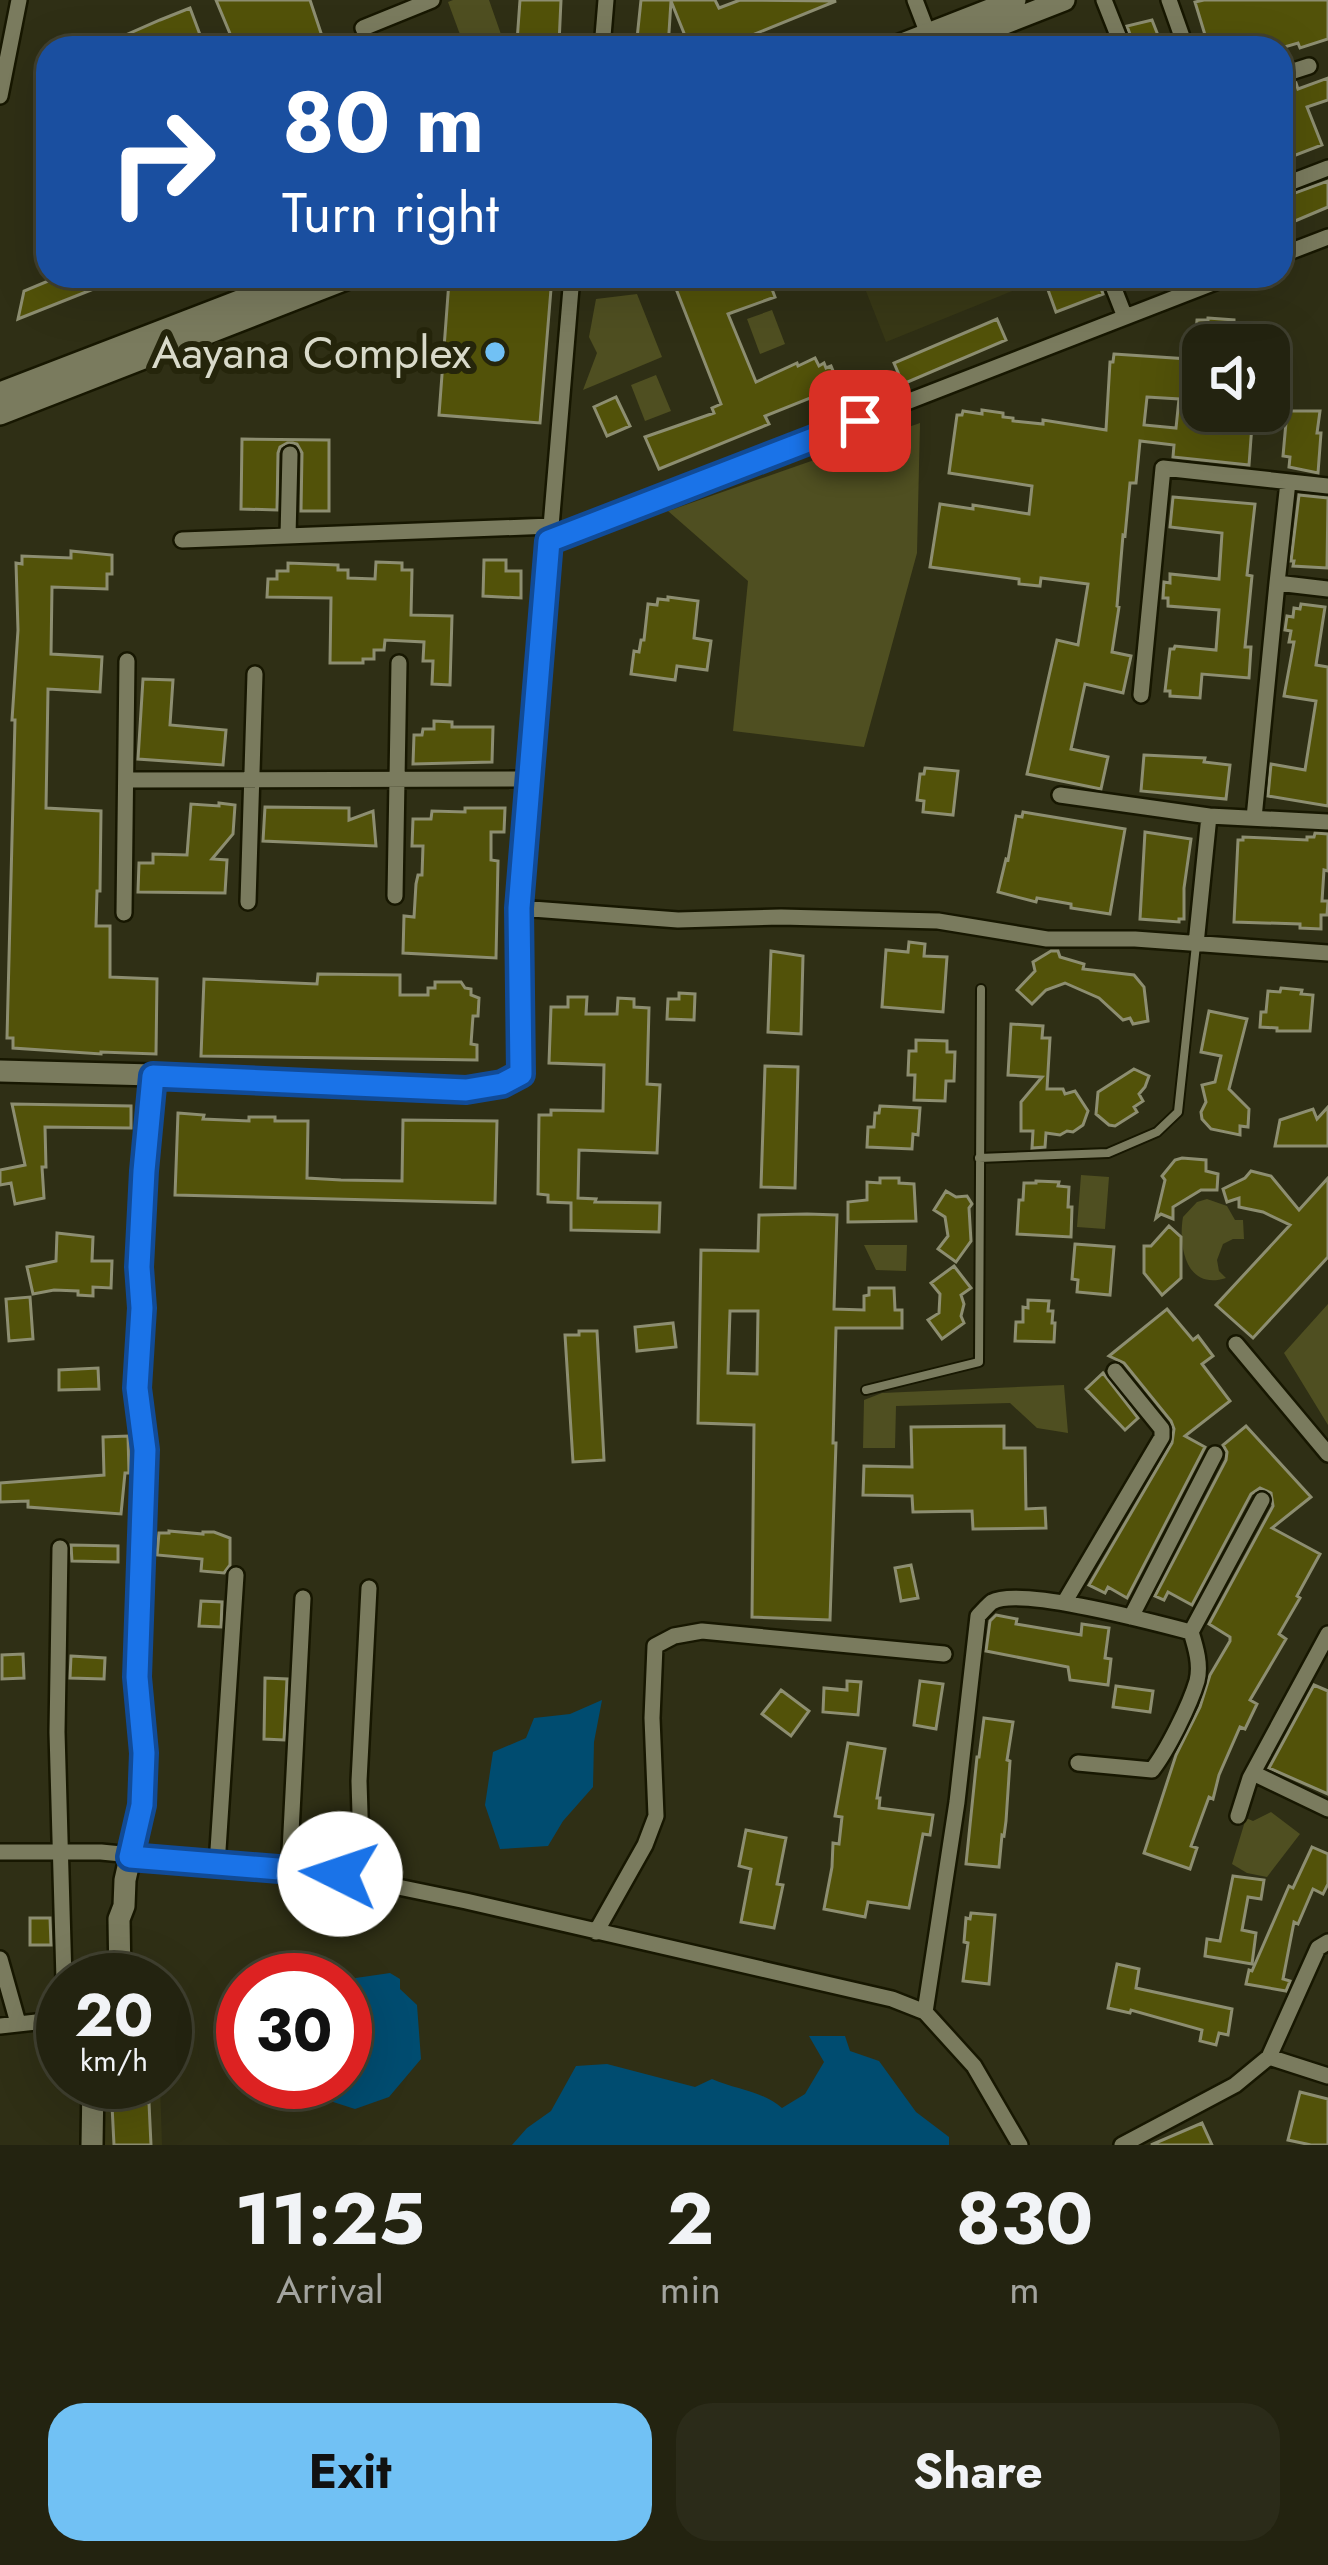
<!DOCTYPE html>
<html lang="en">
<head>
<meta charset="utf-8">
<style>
	body { margin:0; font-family:Jost,sans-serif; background:#2b2b19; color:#f1f3f6; height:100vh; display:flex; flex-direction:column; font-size:45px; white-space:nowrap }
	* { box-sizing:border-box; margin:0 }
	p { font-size:39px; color:#a3a49f }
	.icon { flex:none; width:66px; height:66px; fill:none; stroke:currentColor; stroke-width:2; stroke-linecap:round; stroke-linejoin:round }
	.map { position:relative; height:2145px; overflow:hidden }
	.details { display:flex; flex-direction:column; background:#232310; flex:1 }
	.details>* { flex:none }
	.banner { position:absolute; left:36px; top:36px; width:1257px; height:252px; border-radius:36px; box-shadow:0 12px 48px #0002,0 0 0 3px #404030; background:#1a4fa0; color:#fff; overflow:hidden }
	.controls { position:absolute; left:1182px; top:324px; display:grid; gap:24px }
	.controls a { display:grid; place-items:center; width:108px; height:108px; border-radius:24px; background:#232310; box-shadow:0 12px 48px #0002,0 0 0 3px #404030; font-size:60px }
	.speed { position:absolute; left:36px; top:1953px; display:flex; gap:24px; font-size:60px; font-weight:700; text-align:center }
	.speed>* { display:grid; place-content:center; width:156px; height:156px; border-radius:50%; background:#232310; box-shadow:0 12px 48px #0002,0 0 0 3px #404030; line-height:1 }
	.speed small { font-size:30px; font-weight:400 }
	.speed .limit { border:18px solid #d22; background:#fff; color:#111 }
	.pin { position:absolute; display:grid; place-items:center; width:102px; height:102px; color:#fff; margin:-51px; border-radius:24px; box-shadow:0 6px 18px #0006 }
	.me { position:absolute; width:132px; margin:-66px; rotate:274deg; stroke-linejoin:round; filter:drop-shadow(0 0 9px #0008) }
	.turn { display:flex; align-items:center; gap:42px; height:252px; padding:0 48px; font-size:54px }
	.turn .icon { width:156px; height:156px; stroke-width:2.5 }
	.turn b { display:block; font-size:84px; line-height:102px }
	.eta { display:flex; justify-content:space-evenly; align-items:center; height:204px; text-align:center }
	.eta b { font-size:72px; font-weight:700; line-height:84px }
	.action { display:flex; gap:24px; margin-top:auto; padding:24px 48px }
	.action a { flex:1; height:138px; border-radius:36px; background:#71c1f4; color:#111; font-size:48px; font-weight:700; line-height:138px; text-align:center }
	.action a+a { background:#2b2b19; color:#f1f3f6 }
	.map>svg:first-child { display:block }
	.built { fill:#383816 }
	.green { fill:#4f4f21 }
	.water { fill:#004c70 }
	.building { fill:#525209; stroke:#8d8e71; stroke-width:3; fill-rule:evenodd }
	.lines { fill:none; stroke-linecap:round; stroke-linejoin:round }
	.lane-casing { stroke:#171701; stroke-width:12 }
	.street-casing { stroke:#171701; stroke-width:20 }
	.secondary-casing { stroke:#171701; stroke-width:26 }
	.lane { stroke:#7a7b5e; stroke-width:8 }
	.street { stroke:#7a7b5e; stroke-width:15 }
	.secondary { stroke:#7a7b5e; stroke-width:21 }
	.route-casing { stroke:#114b97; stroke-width:30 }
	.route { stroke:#1a73e8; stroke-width:21 }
	.poi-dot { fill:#71c1f4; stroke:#25250b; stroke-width:4.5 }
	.labels { text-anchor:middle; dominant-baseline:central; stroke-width:12; stroke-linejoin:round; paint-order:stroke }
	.poi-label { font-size:45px; fill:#d9daca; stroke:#25250b; text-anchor:end }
</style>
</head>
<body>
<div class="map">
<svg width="1328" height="2145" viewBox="0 0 1328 2145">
	<rect width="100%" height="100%" fill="#2f2f15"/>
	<path class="built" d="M860,276H1032L1035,282L886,342Z
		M97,2082H160L162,2145H95Z"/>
	<path class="green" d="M453,0H489L503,40V48H465L448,2Z
		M637,294L662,357L583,390L597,353L589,337L596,299Z
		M772,310L785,344L760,354L747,319Z
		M656,375L671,411L645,421L631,385Z
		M920,423L917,553L864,747L733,731L748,581L668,511Z
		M1081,1175L1109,1177L1105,1229L1077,1227Z
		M1207,1199L1227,1206L1235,1220H1243L1244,1239H1233L1223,1244L1217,1260L1219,1271L1226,1278C1186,1291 1178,1246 1183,1217L1197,1202Z
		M864,1245H907L906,1271L876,1270Z
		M1328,1304V1425L1284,1353Z
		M1064,1385L1068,1433L1037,1428L1010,1403L896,1406L895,1448H863L864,1400L882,1393Z
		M1271,1812L1300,1834L1267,1877L1247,1873L1232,1864L1246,1818L1253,1821Z"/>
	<path class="water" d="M602,1700L594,1742L593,1787L563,1821L548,1846L500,1849L485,1805L493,1752L526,1738L534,1718L570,1714Z
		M390,1973L400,1979V1989L417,2005L421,2059L389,2097L355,2109L327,2100L307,2101L297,2095L260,2082H345V1980H342Z
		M809,2036H845L850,2051L879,2061L916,2112L949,2137V2145H512L527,2128L551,2111L576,2066L607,2064L695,2087L712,2079C737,2090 763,2091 782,2108L805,2094L824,2062Z"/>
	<path class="building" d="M216,0H310L326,48H288L284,40L277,35L267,38L263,48H236Z
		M520,0H561L559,44L517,42Z
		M641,0H715L719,8L740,0L836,1L740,40L739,37L710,48H690L671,1L668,48H636Z
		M1204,0H1328V39L1300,48L1298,43L1281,48H1209L1195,2Z
		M190,8L205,48H96L160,20Z
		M1152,20L1163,48H1135L1127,26Z
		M1328,78V100L1307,107L1322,145L1288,158L1281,139V89L1296,83L1298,89Z
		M1328,181V207L1281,227V198Z
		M60,276H124V277L18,319L24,291Z
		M671,276H767L775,297L728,314L756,382L797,363L798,366L815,358L819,366L824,363L826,368L831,366L836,378L830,381L833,389L765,416L769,424L659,469L645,437L714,413L712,408L721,404Z
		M1043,276H1097L1103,294L1056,312Z
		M449,281L551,289L540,423L439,415Z
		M1208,318L1234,320V323L1242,324L1240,345H1195L1197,320H1208Z
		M997,319L1006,340L903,384L894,363Z
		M1114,354L1203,360L1197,411H1253L1249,465L1173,457L1174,445L1140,441L1136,483H1130L1125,536L1123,535L1117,606L1119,607L1112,652L1131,656L1123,693L1085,684L1071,749L1108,757L1101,789L1027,774L1057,640L1078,645L1088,584L1041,578L1040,586L1019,584V579L930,567L940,504L973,509V505L1029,514L1032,486L949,473L957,415H962L963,411L982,414V410L1003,413V417L1013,418V421L1043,424V420L1106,430L1110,362H1113ZM1147,397L1179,399L1176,428L1144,425Z
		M616,397L630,426L607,436L594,407Z
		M1287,411H1320L1317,433H1321L1318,473L1289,467L1290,457L1283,456Z
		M242,439L329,440V511H301L302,453L297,444L289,442L280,447L278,453L277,510L241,509Z
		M1299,495L1328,498L1327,568L1293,566L1294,561H1291Z
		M1173,497L1255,504L1247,575L1252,576L1245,647H1251L1249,678L1202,674L1200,698L1170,696V691H1165L1170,649H1174L1175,646L1216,650L1219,610L1168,606V598H1163L1164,582L1170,583V574L1219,579L1222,533L1170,527Z
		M71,551L112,555V574H107V589L52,587L51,654L102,657L100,692L48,689L46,808L101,811L100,891H97L96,926H110V977L157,979L156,1054L101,1052V1054L13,1048V1038H7L15,720H12L18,630L16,563L22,564V556L71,558Z
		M484,560H506V571H521V598L483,596Z
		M376,562L402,563V570H412L411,615L452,616L450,685L432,684L433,661H423L424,642L385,640L384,650H374V659H363V663H330L331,598L267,597L268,579H277V571H288V563L338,565V570H348V578L375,579Z
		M668,597L698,601L694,638L711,641L707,670L677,666L675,680L631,674L634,651L639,652L641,640H644L648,604L657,605L658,599L668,600Z
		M1301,604L1325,607L1316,665L1328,667V806L1268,796L1271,764L1305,770L1316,701L1284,696L1294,642H1289L1291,631L1285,630L1287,616L1293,617L1294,608L1300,609Z
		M143,679L173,680L170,725L226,730L223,765L138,759Z
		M434,721L452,722V727H493L492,762L413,764L414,735H422L423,729H434Z
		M1144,755L1205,758L1204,762L1230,765L1226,799L1141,791Z
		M925,768L958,771L953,815L923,812L924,801L917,800L920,774H924Z
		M219,803L235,805L233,834L212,859L227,860L225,893L138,892L139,863H153V854L187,855L191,804L219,806Z
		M265,807L349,808V820L373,811L376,846L263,841Z
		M465,808H505L504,832H491V860L498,861L496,958L403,953L404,916L414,917L416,884L418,875H422L423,846H412L413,819H431L432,811L465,812Z
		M1023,812L1125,829L1110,914L1071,908V904L1037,898L1036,902L998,892L1006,859L1008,860L1016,816L1022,817Z
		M1145,832L1191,839L1184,888V919H1179V922L1140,919Z
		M1315,833L1328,834V871L1324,870L1322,901H1328L1327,915H1321V929L1300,928V924L1234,922L1238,840H1243V837L1307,840V837H1314Z
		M909,942L925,944L924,956L947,957L943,1012L882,1007L886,950L908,952Z
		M771,951L803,956L801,1034L768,1032Z
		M1051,951H1058L1060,957L1084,964L1083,969L1134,975L1144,987L1148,1021L1133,1024L1130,1018L1123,1020L1099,998L1065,983L1046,990L1032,1004L1017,990L1035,971L1033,962Z
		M318,974L400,975V995H428V988H435V982H461L465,988L471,989V995L479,998L478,1016H473L471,1044L477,1045V1060L201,1056L204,979L317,984Z
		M1281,988L1302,990L1301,994L1313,995L1310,1031H1277V1028L1260,1027L1261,1012H1266L1268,991L1280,992Z
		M679,993L695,994L694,1020L667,1019L668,999H679Z
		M568,997H587L586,1014H617L618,998L634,999V1007L649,1008L647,1084L660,1085L657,1153L579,1150L578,1198L596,1199L595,1202L660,1203L659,1232L571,1230V1203L548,1202V1195L538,1194L539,1115H551V1110L603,1111L604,1065L549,1063L551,1007H568Z
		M1209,1011L1247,1019L1229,1089L1249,1109L1248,1127L1240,1126V1135L1211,1129L1202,1119L1201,1112L1206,1102L1202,1085L1215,1082L1221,1056L1201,1052Z
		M1011,1024L1043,1026L1042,1038H1050L1047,1089H1063L1065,1094L1075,1091L1088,1111L1083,1125L1073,1132L1067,1131L1060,1135L1046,1133L1045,1147L1032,1148L1033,1131H1021V1102L1042,1077L1008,1075Z
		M916,1040L947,1041V1052H955L954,1081H946L945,1101L914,1100L915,1075H908L909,1051H916Z
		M765,1066L798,1067L795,1188L761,1187Z
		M1134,1069L1149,1076L1145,1087L1139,1094L1143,1101L1134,1107L1137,1112L1115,1126L1109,1125L1096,1114L1098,1092Z
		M12,1104L131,1106V1128L45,1127L46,1167H42L44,1198L15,1204L11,1183L0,1185V1170L25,1165Z
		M880,1106L920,1108L918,1135L913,1134L912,1149L867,1147L868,1127H874L875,1113H879Z
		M1328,1107V1146H1275L1280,1120L1313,1109L1317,1119Z
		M178,1113L204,1115L203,1119L249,1121V1117H275V1121H308L307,1178L341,1180L402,1181L403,1120L497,1121L495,1203L175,1195Z
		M1182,1158L1206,1160V1171L1218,1174L1217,1190H1201L1173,1207V1219L1161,1214L1156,1218L1165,1180L1162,1176L1175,1160Z
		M1251,1171L1271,1176L1299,1210L1328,1178V1257L1253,1338L1216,1305L1290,1225L1263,1212L1239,1207V1198L1227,1202L1223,1189L1245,1178Z
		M880,1178H899V1183L914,1184L916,1221L848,1222V1202L867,1200V1182L880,1183Z
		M1036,1181L1059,1182L1058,1186L1069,1187L1068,1207H1072L1071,1237L1017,1234L1019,1200H1023L1024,1183H1036Z
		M946,1191L956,1197L967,1196L972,1204L969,1208L971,1241L956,1262L938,1249L948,1236L945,1217L934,1210Z
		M807,1214L837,1215L834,1309L864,1310V1296L869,1295V1288H894L895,1310H902V1328H836L833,1443H836L830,1620L752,1617L754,1425L698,1423L701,1250L758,1251L759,1215ZM730,1311H758L757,1374L728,1373Z
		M1169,1226L1181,1237V1278L1162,1295L1144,1273V1246H1151Z
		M57,1233L93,1237L92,1261H112L111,1288L93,1287V1296L78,1295V1291L54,1290L33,1294L27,1267L56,1261Z
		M1075,1244L1114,1247L1110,1295L1077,1292L1078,1280L1072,1279Z
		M954,1266L971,1288L961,1295L964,1304L961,1316L964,1323L942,1339L928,1320L939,1313L940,1294L931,1283Z
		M30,1297L33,1339L9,1341L6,1299Z
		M1028,1300L1049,1301L1048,1311H1053L1052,1323H1055L1054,1342L1015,1341L1016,1322H1023V1307L1028,1308Z
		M1167,1309L1193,1340L1198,1336L1213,1356L1202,1364L1230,1401L1185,1436L1205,1447L1127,1598L1108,1587L1105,1593L1089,1585L1172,1443L1174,1429L1171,1421L1124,1363L1109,1356Z
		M673,1323L676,1347L637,1351L635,1327Z
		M579,1331H597L604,1460L573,1462L565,1335H579Z
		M98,1368L99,1389L59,1390V1370Z
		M1103,1373L1138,1418L1125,1430L1086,1389Z
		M1004,1426V1448H1025L1026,1509L1045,1508L1046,1528L973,1529L972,1511L913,1512L912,1496L863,1495L864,1466L912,1467L911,1427Z
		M1246,1426L1311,1497L1272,1528L1320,1554L1297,1596L1300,1598L1279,1634L1286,1639L1250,1700L1257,1704L1245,1729L1240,1727L1219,1775L1213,1799L1209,1797L1191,1846L1197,1848L1190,1869L1144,1853L1176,1755L1200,1707L1210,1675L1230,1641V1637L1209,1624L1273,1506L1271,1493L1260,1488L1251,1494L1192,1605L1168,1592L1164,1600L1155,1596L1226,1460L1227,1452L1223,1445Z
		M128,1436L129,1473H125L121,1514L28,1507V1501L0,1502V1483L104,1475L103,1437Z
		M169,1531L203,1534V1532H214L230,1538V1565L224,1573L201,1571L202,1559L157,1555L159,1533H169Z
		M71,1545L118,1546V1562L72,1561Z
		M911,1565L918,1598L901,1601L895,1568Z
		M201,1601L222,1602L221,1627L199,1626Z
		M996,1615L1017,1619L1016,1624L1081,1635L1082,1624L1109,1628L1105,1658L1111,1659L1108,1685L1070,1680L1068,1667L986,1651L990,1621Z
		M23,1654L24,1678L2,1679V1655Z
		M71,1656L105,1658L104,1679L70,1678Z
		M265,1678L287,1679L284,1740L264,1739Z
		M847,1681L861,1682L858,1715L823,1712L824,1688L847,1690Z
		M920,1681L943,1684L936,1729L914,1725Z
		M1314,1685L1328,1691V1794L1269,1768Z
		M1116,1686L1153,1691L1150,1712L1113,1707Z
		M781,1690L809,1711L791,1736L762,1714Z
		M984,1718L1013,1722L1007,1760L1010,1761L1006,1821L1004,1836L1002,1835L999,1867L966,1864L977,1757H979Z
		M848,1743L885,1749L877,1798H880L879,1808L933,1815L930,1835L923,1834L909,1908L868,1902L865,1917L824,1909L832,1867L833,1843L839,1844L842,1817L835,1816Z
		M746,1830L786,1838L777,1884L783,1885L774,1928L741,1922L751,1869L739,1866Z
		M1312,1847L1328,1854V1884L1323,1894L1313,1889L1298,1924L1294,1922L1283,1979L1290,1981L1286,1991L1246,1984L1249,1970L1252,1971L1289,1886L1293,1888Z
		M1233,1876L1264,1880L1261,1899L1248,1897L1242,1930L1256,1933L1252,1964L1205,1956L1207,1939L1220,1941Z
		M971,1913L995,1915L989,1984L963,1981L968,1943L964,1942L966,1918L970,1919Z
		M30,1918H50L51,1945H30Z
		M1117,1964L1139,1969L1136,1988L1232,2009L1228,2035L1219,2033L1216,2045L1200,2041L1202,2030L1131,2010L1130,2013L1108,2008Z
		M117,2082H143V2104L149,2103L151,2145H114L112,2105H117Z
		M1300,2092L1328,2099V2145H1311L1288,2140Z
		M1202,2123L1212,2145H1151Z"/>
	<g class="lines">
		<defs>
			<path id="lane" d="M979,1158L1108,1153L1157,1132L1178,1112L1196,945
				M866,1390L979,1362L981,989"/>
			<path id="street" d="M915,0L928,34
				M1104,0L1123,48
				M1169,0L1186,48
				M275,47L276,48
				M372,48L363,28L432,0
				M602,48L606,0
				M1281,75L1309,66
				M0,96L19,0
				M1281,186L1328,168
				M1281,255L1328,237
				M1109,276L1125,317
				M1288,482L1277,583L1328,589
				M288,536L290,454
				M182,540L551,526
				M549,541L1231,276
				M1141,695L1163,468L1328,486
				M126,780L530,779
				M1060,795L1209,816L1196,944
				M1209,816L1328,822
				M1254,818L1277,583
				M395,896L399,663
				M248,902L255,674
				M519,908L678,920L781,917L938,921L1047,939H1135L1328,953
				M124,913L127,661
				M153,1075L466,1090L502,1085L521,1074L519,908L572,276
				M1236,1344L1328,1454
				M60,1548L57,1732L64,1980
				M1064,1603L1162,1437V1429L1115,1371
				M1131,1617L1215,1454
				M1078,1763L1152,1770C1167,1751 1190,1705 1197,1681C1201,1665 1196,1648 1191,1632
				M1253,1773L1328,1809
				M1238,1816L1250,1778L1328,1634
				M0,1852H101L340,1875L466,1901L892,1999L925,2012L974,2066L1020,2145
				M217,1865L236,1575
				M289,1871L303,1598
				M362,1879L359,1781L369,1588
				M596,1932L645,1845L656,1816L652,1718L655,1646L674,1636L702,1631L944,1654
				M0,1959L18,2023
				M925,2012L957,1802L978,1616C980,1614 990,1603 992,1602C1020,1586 1156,1623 1191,1632L1262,1500
				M0,2026L63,2019
				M1269,2057L1328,2076
				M1122,2145L1235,2085L1269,2057L1318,1948L1328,1942"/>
			<path id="secondary" d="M892,48L1015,0
				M941,48L1064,0
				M0,393L304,276
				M0,414L354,276
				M0,1071L153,1075L144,1171L139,1267L142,1308L137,1388L145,1449L137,1677L144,1753L142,1805L125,1880L124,1906L119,1919L120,1980
				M92,2145L93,2082"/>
		</defs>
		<use href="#lane" class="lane-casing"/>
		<use href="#street" class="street-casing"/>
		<use href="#secondary" class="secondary-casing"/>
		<use href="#lane" class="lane"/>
		<use href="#street" class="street"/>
		<use href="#secondary" class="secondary"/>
	</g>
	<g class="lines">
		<defs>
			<path id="route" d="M340,1874L130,1857L142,1805L144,1753L137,1677L145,1450L137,1388L142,1308L139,1267L144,1171L153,1076L466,1090L502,1084L521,1074L519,908L549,541L860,421"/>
		</defs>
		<use href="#route" class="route-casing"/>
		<use href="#route" class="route"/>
	</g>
	<circle class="poi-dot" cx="495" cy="352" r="12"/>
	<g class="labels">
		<g class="poi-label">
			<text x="471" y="352">Aayana Complex</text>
		</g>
	</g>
</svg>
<div class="controls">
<a><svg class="icon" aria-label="sound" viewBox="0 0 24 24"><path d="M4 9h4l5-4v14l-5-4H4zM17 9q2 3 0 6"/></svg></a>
</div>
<div class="speed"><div>20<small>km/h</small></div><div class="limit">30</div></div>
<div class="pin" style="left:860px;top:421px;background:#d93025"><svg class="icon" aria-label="arrive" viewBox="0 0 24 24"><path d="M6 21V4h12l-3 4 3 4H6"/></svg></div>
<svg class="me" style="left:340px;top:1874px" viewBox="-20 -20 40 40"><circle r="19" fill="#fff"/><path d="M0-13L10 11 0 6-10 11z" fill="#1a73e8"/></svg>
<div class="banner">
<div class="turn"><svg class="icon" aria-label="right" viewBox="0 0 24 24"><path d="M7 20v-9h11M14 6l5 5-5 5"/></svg><div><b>80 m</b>Turn right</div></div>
</div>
</div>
<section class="details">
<div class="eta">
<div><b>11:25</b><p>Arrival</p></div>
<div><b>2</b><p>min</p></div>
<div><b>830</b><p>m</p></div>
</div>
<div class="action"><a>Exit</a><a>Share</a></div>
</section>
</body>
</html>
